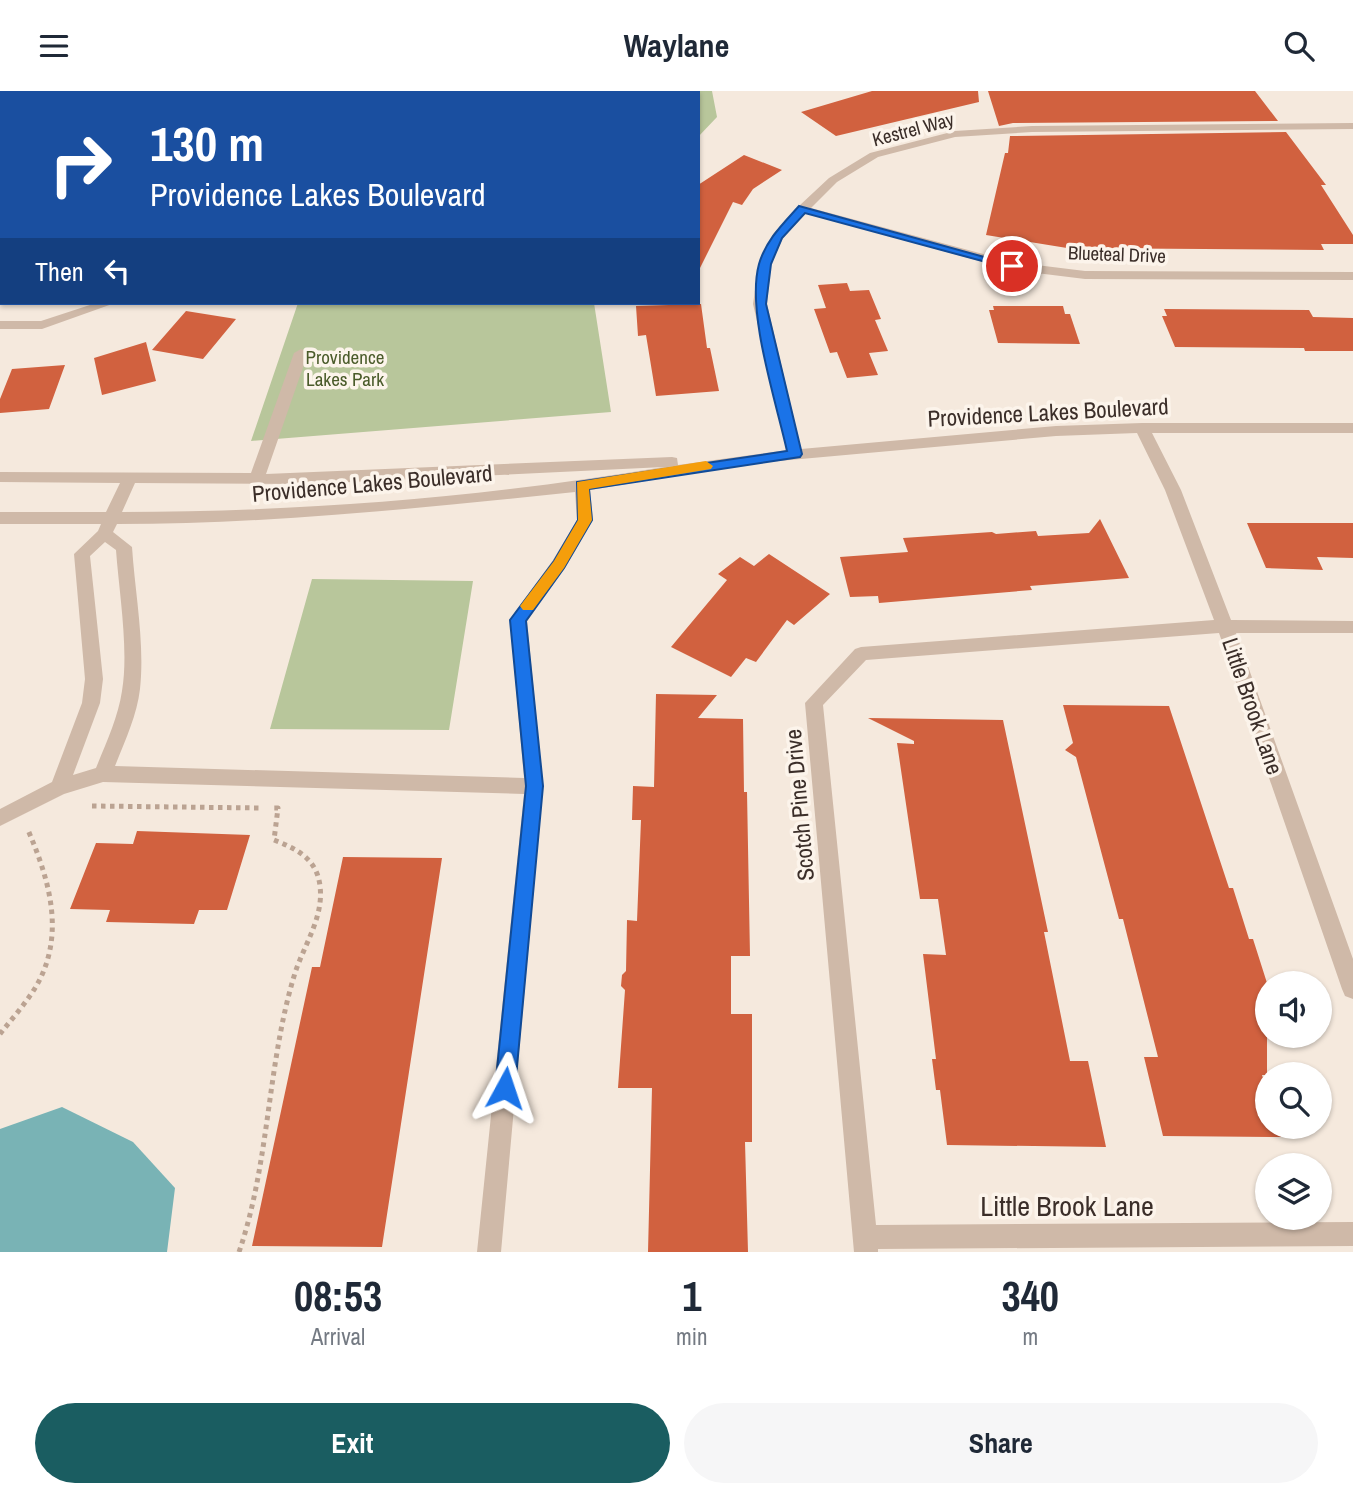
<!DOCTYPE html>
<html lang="en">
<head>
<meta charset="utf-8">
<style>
	body { margin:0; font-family:"Archivo Narrow",sans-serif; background:#f6f6f7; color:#1f2937; height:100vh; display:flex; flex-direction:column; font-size:26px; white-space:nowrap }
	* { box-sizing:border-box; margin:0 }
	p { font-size:23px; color:#747a83 }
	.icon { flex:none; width:38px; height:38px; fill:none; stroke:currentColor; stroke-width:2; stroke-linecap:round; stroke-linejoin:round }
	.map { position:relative; height:1161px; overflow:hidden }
	.side { display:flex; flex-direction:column; background:#fff; flex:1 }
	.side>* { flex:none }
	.top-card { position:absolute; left:0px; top:0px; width:700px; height:214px; box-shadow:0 2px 5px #0004; background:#1a4fa0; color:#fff; overflow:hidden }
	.controls { position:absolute; left:1255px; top:880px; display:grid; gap:14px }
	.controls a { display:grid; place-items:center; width:77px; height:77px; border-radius:50%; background:#fff; box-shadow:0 2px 5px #0004; font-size:35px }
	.pin { position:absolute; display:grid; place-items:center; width:60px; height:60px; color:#fff; margin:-30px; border:4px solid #fff; border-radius:50%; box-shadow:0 2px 7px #0007 }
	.me { position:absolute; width:77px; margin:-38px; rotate:5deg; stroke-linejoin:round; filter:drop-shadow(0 0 5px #0008) }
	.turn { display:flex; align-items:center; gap:24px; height:147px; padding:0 35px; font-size:32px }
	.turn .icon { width:91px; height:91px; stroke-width:2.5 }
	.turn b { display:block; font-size:49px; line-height:60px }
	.then { display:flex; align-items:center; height:66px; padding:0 35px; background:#0003; gap:14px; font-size:26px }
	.eta { display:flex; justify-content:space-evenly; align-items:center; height:119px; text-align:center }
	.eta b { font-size:42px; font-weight:700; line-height:49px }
	.button { display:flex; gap:14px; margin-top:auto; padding:14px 35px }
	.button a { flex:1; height:80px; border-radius:42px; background:#1a5d61; color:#fff; font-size:28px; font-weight:700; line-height:80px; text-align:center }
	.button a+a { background:#f6f6f7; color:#1f2937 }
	header { display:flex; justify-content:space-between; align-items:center; height:91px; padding:0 35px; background:#fff; font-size:32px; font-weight:700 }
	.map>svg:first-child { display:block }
	.green { fill:#b8c69b }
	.water { fill:#79b3b5 }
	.building { fill:#d1613f }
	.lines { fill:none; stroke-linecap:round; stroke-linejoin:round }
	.path { stroke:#bba392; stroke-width:5; stroke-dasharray:4.5 4.5; stroke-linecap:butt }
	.minor { fill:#cfb9a8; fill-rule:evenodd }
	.route { fill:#1a73e8; stroke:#114b97; stroke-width:2 }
	.slow { fill:#f59e0b }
	.labels { text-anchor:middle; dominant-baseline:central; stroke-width:7; stroke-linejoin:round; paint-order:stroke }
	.far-street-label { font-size:19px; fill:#3b2e29; stroke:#fcf4eb }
	.far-park-label { font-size:19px; fill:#4a5b2a; stroke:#fcf4eb }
	.street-label { font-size:23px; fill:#3b2e29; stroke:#fcf4eb }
	.near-street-label { font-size:28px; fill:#3b2e29; stroke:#fcf4eb }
</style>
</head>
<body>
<header><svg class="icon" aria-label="menu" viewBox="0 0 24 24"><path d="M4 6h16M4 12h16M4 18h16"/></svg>Waylane<svg class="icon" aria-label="search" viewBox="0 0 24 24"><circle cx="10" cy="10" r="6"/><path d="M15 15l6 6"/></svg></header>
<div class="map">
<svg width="1353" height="1161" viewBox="0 0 1353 1161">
	<rect width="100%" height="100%" fill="#f5e9dd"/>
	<path class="green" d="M48,0H712L717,26L698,46V2Z
		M298,212H594L611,321L251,350Z
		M312,488L473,490L449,639L270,638Z"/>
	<path class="water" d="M62,1016L133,1051L175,1097L167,1161H0V1038Z"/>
	<path class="building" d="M872,0H978L979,11L836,45L801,21Z
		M988,0H1255L1278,30L1013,32L999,35Z
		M1286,41L1326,94H1321L1353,144V153H1321L1324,159L1067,157L986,144L1005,62H1008L1010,45Z
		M744,64L782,79L753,98L742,114L733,111L698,181V94Z
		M847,192L850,200L869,199L881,228L875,229L888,260L869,262L878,284L847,287L837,261L830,262L814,218L826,217L818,194Z
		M701,213L707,257H710L719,300L656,305L646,244L638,245L636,215Z
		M993,215H1063L1065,223H1070L1080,253L998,252L989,219H994Z
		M1164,218L1309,219L1313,226L1353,227V260H1305L1304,257L1175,256L1162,225H1167Z
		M186,220L236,228L203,268L152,259Z
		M146,251L156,290L102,304L94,267Z
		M65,274L49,318L0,322V308L12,278Z
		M1100,428L1129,487L1030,495L1032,499L879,512L878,505L850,506L840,466L908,461L903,447L992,441L996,443L1036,440L1038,445L1089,442Z
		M1247,432H1353V467L1317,466L1323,479L1266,477Z
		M769,463L830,503L794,534L787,529L756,571L746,567L731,586L671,556L727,489L718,483L740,466L754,475Z
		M656,603L717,604L698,627L743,628L744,701H747L750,865H731V923H752V1051H745L748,1161H648L652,997H618L625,899L621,895L622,884L626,880L627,829L637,830L641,729H632L633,695L654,696Z
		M1063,614L1169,615L1229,797H1233L1249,848H1253L1267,892V984H1262L1267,1000V1036H1278L1281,1046L1163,1045L1144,966H1158L1123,828H1119L1076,666L1065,659L1073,652Z
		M868,627L1003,629L1048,841H1044L1070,970H1088L1106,1056L947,1054L940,999H936L932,968H936L923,863L946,864L938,808H920L897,652L914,653V650Z
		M137,740L250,744L227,819H199L194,833L106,831L110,819L70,818L96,752L133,753Z
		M343,766L442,767L382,1156L252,1155L312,876H320Z"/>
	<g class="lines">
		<path class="path" d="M92,715L262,717
			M0,943C14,925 31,907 41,886C64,837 48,786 28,739
			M239,1161C270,1071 267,972 295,882C304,854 324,826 320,795C317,768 297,758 274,749L278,717H274"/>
		<path class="minor" d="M1353,32V38L1032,41L955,46L878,66L837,91L811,117L1013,171L1085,180L1353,181V189L1085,188L1012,179L806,122L783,147L771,173L767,213L801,358L1056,335L1142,332H1353V342H1152L1181,399L1231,529L1353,530V542H1236L1353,868V908L1345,905L1342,898L1219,542L866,569L823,614L876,1134L1353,1131V1155L878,1158V1161H854L805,612L855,558L861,556L1214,529L1165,399L1137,342L1056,345L746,373L590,399L593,429L565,477L527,530L543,695L501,1161H477L524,703L103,691L64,703L0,735V718L52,691L82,612L85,588L74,463L98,440L101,433H0V421H106L120,392L0,391V381L251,382L294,262L301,258L308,262L266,383L672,366L677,367L678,374L787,359L753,213L759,173L773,143L799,115L829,87L870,62L955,40L1032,35ZM664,376C485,406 303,421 122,421L135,392L310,393ZM575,401L577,429L553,469L510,529L524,687L115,675C125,650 137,624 140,598C145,552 135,502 132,456L113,441L117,433C271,433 422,417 575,401ZM105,451L116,459C119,501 129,559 122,600C118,627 106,652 96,677L73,684L100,612L103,588L90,465Z
			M96,212H115L42,238H0V230H41Z"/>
	</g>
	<path class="route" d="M799,115L1017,175L1008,177L805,122L782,147L771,173L766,213L802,363L800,366L589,398L592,429L564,477L526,530L543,695L515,997L512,1004L505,1007L498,1004L495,997L526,695L510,529L554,470L578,429L577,391L787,360C776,310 746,220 759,173C766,149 783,133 799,115Z"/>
	<path class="slow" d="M706,370L713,375L711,378L589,398L592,429L564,477L533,519H523L520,515L523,511L554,470L578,429L577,391Z"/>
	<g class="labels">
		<g class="far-street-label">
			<text transform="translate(913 38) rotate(-15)">Kestrel Way</text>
			<text transform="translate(1117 163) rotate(2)">Blueteal Drive</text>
		</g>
		<g class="far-park-label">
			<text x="345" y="266">Providence<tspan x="345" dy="22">Lakes Park</tspan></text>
		</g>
		<g class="street-label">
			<text transform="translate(1048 321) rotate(-3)">Providence Lakes Boulevard</text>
			<text transform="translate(372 392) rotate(-5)">Providence Lakes Boulevard</text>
			<text transform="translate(1253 615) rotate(71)">Little Brook Lane</text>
			<text transform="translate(799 714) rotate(-95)">Scotch Pine Drive</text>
		</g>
		<g class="near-street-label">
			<text x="1067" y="1115">Little Brook Lane</text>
		</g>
	</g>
</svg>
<div class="controls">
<a><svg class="icon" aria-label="sound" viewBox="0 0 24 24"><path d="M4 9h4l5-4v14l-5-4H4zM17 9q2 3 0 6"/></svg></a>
<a><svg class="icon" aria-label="search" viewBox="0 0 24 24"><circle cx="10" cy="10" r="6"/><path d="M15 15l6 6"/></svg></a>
<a><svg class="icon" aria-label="layers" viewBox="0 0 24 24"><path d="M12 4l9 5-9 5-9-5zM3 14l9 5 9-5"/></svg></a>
</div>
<div class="pin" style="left:1012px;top:175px;background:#d93025"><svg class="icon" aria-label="arrive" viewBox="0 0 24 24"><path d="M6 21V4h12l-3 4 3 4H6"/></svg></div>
<svg class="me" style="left:505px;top:997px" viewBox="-20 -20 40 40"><path d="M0-17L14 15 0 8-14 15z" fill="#1a73e8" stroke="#fff" stroke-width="4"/></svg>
<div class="top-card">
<div class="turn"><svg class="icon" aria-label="right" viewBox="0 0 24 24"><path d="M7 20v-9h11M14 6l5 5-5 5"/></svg><div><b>130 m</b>Providence Lakes Boulevard</div></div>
<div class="then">Then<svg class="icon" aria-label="left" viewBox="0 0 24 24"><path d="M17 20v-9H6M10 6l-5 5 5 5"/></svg></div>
</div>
</div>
<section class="side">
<div class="eta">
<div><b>08:53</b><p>Arrival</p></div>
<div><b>1</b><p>min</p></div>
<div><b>340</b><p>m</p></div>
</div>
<div class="button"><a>Exit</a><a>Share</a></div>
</section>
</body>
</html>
